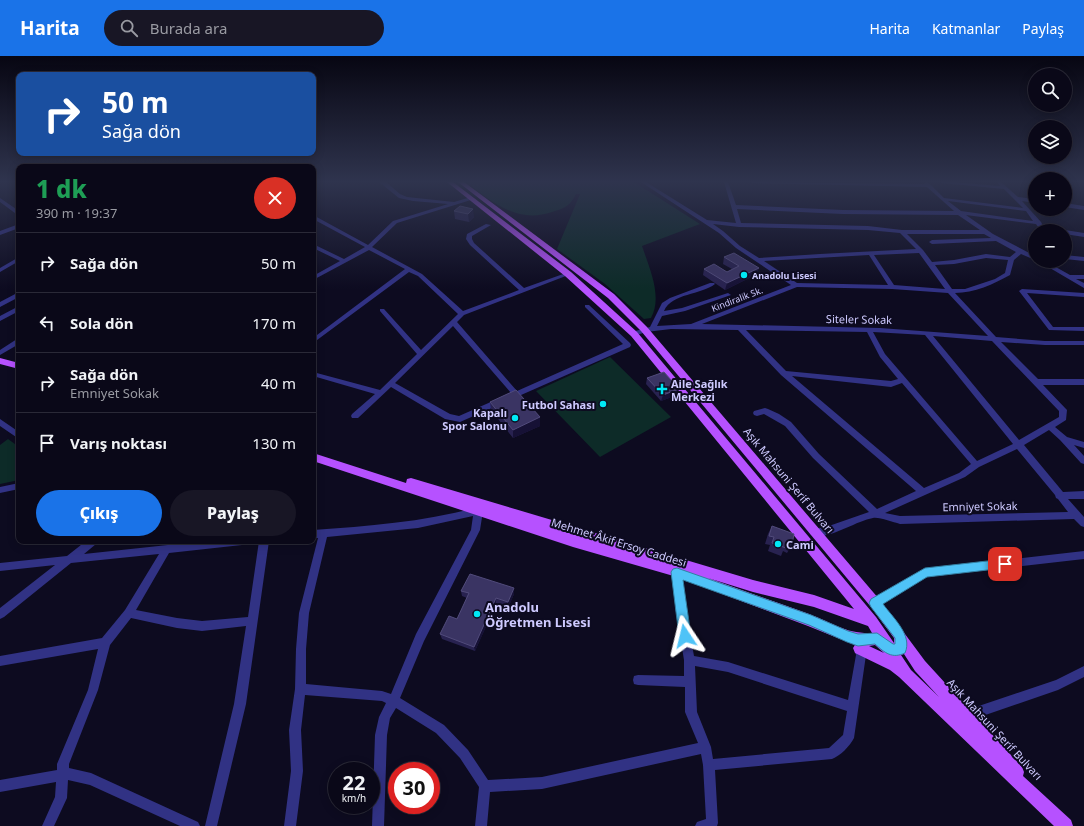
<!DOCTYPE html>
<html lang="tr">
<head>
<meta charset="utf-8">
<style>
	body { margin:0; font-family:"Noto Sans",sans-serif; background:#181625; color:#f1f3f6; height:100vh; display:flex; flex-direction:column; font-size:15px; white-space:nowrap }
	* { box-sizing:border-box; margin:0 }
	p { font-size:13px; color:#999aa2 }
	.icon { flex:none; width:22px; height:22px; fill:none; stroke:currentColor; stroke-width:2; stroke-linecap:round; stroke-linejoin:round }
	.map { position:relative; flex:1; overflow:hidden }
	.sheet { position:absolute; left:16px; top:108px; width:300px; height:380px; display:flex; flex-direction:column; background:#0a0818; border-radius:8px; box-shadow:0 2px 10px #0003,0 0 0 1px #2a2937 }
	.sheet>* { flex:none }
	.banner { position:absolute; left:16px; top:16px; width:300px; height:84px; border-radius:8px; box-shadow:0 2px 10px #0003,0 0 0 1px #2a2937; background:#1a4fa0; color:#fff; overflow:hidden }
	.tools { position:absolute; left:1028px; top:12px; display:grid; gap:8px }
	.tools a { display:grid; place-items:center; width:44px; height:44px; border-radius:50%; background:#0a0818; box-shadow:0 2px 10px #0003,0 0 0 1px #2a2937; font-size:20px }
	.speed { position:absolute; left:328px; top:706px; display:flex; gap:8px; font-size:20px; font-weight:700; text-align:center }
	.speed>* { display:grid; place-content:center; width:52px; height:52px; border-radius:50%; background:#0a0818; box-shadow:0 2px 10px #0003,0 0 0 1px #2a2937; line-height:1 }
	.speed small { font-size:10px; font-weight:400 }
	.speed .limit { border:6px solid #d22; background:#fff; color:#111 }
	.pin { position:absolute; display:grid; place-items:center; width:34px; height:34px; color:#fff; margin:-17px; border-radius:8px; box-shadow:0 2px 6px #0006 }
	.me { position:absolute; width:44px; margin:-22px; rotate:350deg; stroke-linejoin:round; filter:drop-shadow(0 0 3px #0008) }
	.turn { display:flex; align-items:center; gap:14px; height:84px; padding:0 20px; font-size:18px }
	.turn .icon { width:52px; height:52px; stroke-width:2.5 }
	.turn b { display:block; font-size:28px; line-height:34px }
	.round { display:grid; place-items:center; flex:none; width:42px; height:42px; border-radius:21px; background:#181625 }
	.overview { display:flex; align-items:center; justify-content:space-between; height:68px; padding:0 20px }
	h1 { font-size:24px; font-weight:800; line-height:30px; color:#1e9e55 }
	.action { display:flex; gap:8px; margin-top:auto; padding:8px 20px }
	.action a { flex:1; height:46px; border-radius:24px; background:#1a73e8; color:#fff; font-size:16px; font-weight:800; line-height:46px; text-align:center }
	.action a+a { background:#181625; color:#f1f3f6 }
	ul { padding:0; list-style:none }
	li { display:flex; align-items:center; gap:12px; height:60px; padding:0 20px; border-top:1px solid #2a2937 }
	li div { flex:1 }
	li b { display:block; font-size:15px }
	li em { font-style:normal }
	header { display:flex; align-items:center; gap:24px; box-sizing:border-box; height:56px; padding:0 20px; background:#1a73e8; color:#fff }
	header strong { font-size:19px }
	nav { display:flex; gap:22px; margin-inline-start:auto; font-size:14px }
	.search { width:280px; height:36px; background:#181625; display:flex; align-items:center; gap:10px; box-sizing:border-box; padding:0 14px; border-radius:22px; color:#999aa2; font-size:15px }
	.map>svg:first-child { display:block }
	.green { fill:#0d2b28 }
	.lines { fill:none; stroke-linecap:round; stroke-linejoin:round }
	.minor { fill:#313284; fill-rule:evenodd }
	.major { fill:#b651ff; fill-rule:evenodd }
	.wall { fill:#282250 }
	.shaded-wall { fill:#161135 }
	.building { fill:#3a3463; stroke:#514b7b }
	.route { fill:#4fc3f7; stroke:#337fa1 }
	.poi-dot { fill:#00e8f5; stroke:#0d0b20; stroke-width:1.5 }
	.labels { text-anchor:middle; dominant-baseline:central; stroke-width:4; stroke-linejoin:round; paint-order:stroke }
	.far-poi-label { font-size:9px; font-weight:bold; fill:#cecaff; stroke:#0d0b20; text-anchor:start }
	.far-street-label { font-size:9px; fill:#cecaff; stroke:#0d0b20 }
	.street-label { font-size:11px; fill:#cecaff; stroke:#0d0b20 }
	.poi-label { font-size:11px; font-weight:bold; fill:#cecaff; stroke:#0d0b20; text-anchor:start }
	.near-poi-label { font-size:13px; font-weight:bold; fill:#cecaff; stroke:#0d0b20; text-anchor:start }
</style>
</head>
<body>
<header>
<strong>Harita</strong>
<div class="search"><svg class="icon" aria-label="search" viewBox="0 0 24 24"><circle cx="10" cy="10" r="6"/><path d="M15 15l6 6"/></svg>Burada ara</div>
<nav><a>Harita</a><a>Katmanlar</a><a>Paylaş</a></nav>
</header>
<div class="map">
<svg width="1084" height="770" viewBox="0 0 1084 770">
	<rect width="100%" height="100%" fill="#0d0b20"/>
	<path class="green" d="M466,126H634L700,168L642,190C649,211 663,241 651,262L644,263L605,228L557,193L580,138H576C570,150 565,152 552,156C517,168 492,146 466,126Z
		M610,301L671,361L600,401L536,335Z
		M8,383L19,391V424L0,428V389Z"/>
	<g class="lines">
		<path class="minor" d="M379,126H386L400,138L407,141L454,146L471,141L474,143L397,167L372,191L422,218L463,255L519,234L470,189L466,183L467,178L486,168L491,169L472,180V183L474,187L524,232L566,217H570L571,218L464,259L457,266L517,335L623,288L585,251V249H589L630,287L631,289L630,291L460,366L445,363L391,331L358,362H352L351,360L352,358L375,338L313,320V316L380,334L417,298L380,255V253H384L421,294L458,258L418,220L409,216L313,287V282L405,213L369,194L313,224V220L340,205L313,192V188L344,203L365,191L313,163V159L368,189L393,165L448,148L413,145L399,142ZM453,270L511,337L459,360L450,358L395,327Z
			M641,126H646L707,164L736,167L724,126H728L736,149L843,154L954,155L927,131L753,127L751,126L924,128L926,126L931,129L944,142L1023,152L1004,133L942,127L940,126H953L1000,130L997,126H1001L1018,141L1035,143V147L1022,145L1041,166L1044,172L1057,173L1060,175H1041L1036,168L966,159L993,178L1035,200V204L1021,198L1014,204L1010,219C994,228 974,237 955,237L996,281L1045,285H1084V289H1045L1001,286L1038,323H1084V329H1043L1067,354L1066,364L1055,371L1067,381L1084,386V392L1074,389L1084,400V408L1081,407L1060,384L1049,374L1024,389L1063,436L1084,435V443H1068L1084,461V471L1081,470L1074,463L900,468C892,466 880,461 873,462C855,465 828,485 811,479L809,476L811,473L826,471L869,456L813,402L785,370L764,358L757,360L754,359L753,357L754,355L765,352L768,353L779,358L791,366L819,398L877,453L916,435L781,319L738,274L671,273L646,276L634,280H632V276L650,271L662,247L670,242L710,227H714L715,228C701,239 672,237 664,255L682,252L728,237L731,239L685,255L662,260L657,270L691,268L791,229L736,192L719,177ZM948,145L1026,155L1033,165L961,155ZM737,153L843,158L958,159L980,174H902L868,170L741,167ZM713,168L739,171L868,174L900,177L916,193L820,198L759,202L740,190L723,175ZM907,178H984L991,182L932,184L929,186L932,188L996,185L1016,196L1010,201L986,198L954,204L932,206L923,194ZM919,197L945,233L894,229L874,199ZM869,199L888,229L797,227L764,205ZM986,202L1008,204L1005,217L995,223L965,233H952L935,209L954,208ZM797,231L892,233L948,237L988,280L880,272L702,268ZM746,274L867,276L880,301L898,323L891,325L786,315ZM873,276L925,279L1013,388L977,405L885,298ZM933,280L992,285L1059,355V361L1019,384ZM792,320L891,331L902,327L971,408L959,417L924,432ZM1017,393L1055,439L1056,442L1058,443L1068,456L900,460L885,457L965,421L979,411Z
			M0,142L19,155V160L0,146Z
			M1065,147L1084,150V154L1065,151Z
			M19,168V172L0,179V175Z
			M1065,174L1084,177V181L1065,178V175H1063Z
			M1065,199L1084,201V205L1065,203Z
			M19,201V205L0,216V212Z
			M1038,205H1045L1070,219H1084V223H1076L1084,227V232Z
			M1022,233L1084,237V241L1027,237L1053,271H1084V275L1049,274L1019,235Z
			M19,236V241L0,251V246Z
			M19,250V255L0,265V260Z
			M17,283H19V288L0,299V294Z
			M0,363L19,376V383L0,370Z
			M19,427V433L0,437V431Z
			M479,451L482,452L483,455L480,474L424,585L400,642L444,669L468,694L488,724L542,721L698,687L685,656V631L638,629L634,628L633,624L634,620L638,619L684,620V604L676,556L672,516L670,512L672,509L675,508L678,509L682,516L686,556L694,600L728,606L848,644L856,599L854,591L855,587L859,586L863,587L866,599L854,682C850,690 840,700 832,703L715,714L718,767L717,770H695L697,766L706,763L703,709L701,698L542,733L490,736L487,770H475L479,731L460,702L436,677L396,652L390,662L387,679L384,770H372L375,679L379,661L386,647L382,645L305,639L301,674L303,715L296,770H284L291,715L289,674L295,633L296,593L299,557L318,482H313V474C369,470 424,466 479,451ZM473,460L471,474L416,578L391,638L382,635L306,628V593L309,557L327,481L418,472ZM695,610L728,616L847,655L843,679L829,692L713,703L711,691L697,656Z
			M86,485H98L96,488L84,498L205,485H247L245,488L242,489L169,497L136,554L177,562L202,565L248,561L259,485H269L246,648L217,770H205L234,648L246,570L202,575L177,572L131,562L110,589L98,634L69,708V712L91,717L198,766L200,770H180L90,729L68,724L67,742L54,770H42L55,741L56,726L0,736V724L57,714V708L88,634L98,593L0,610V600L102,582L125,554L159,498L71,507L4,561L0,563V552L55,509L0,515V507L67,500Z
			M1084,495V503L927,521L878,550L875,552L872,550L870,547L872,544L925,513Z
			M1084,610V621L1058,634L965,666L961,664L959,660L961,656L1056,624Z"/>
		<path class="major" d="M447,126H453L571,216L637,276L876,561L894,587V582L871,551L641,275L608,242L458,126H464L614,238L647,271L879,543L925,605L1022,711L1024,716L1023,720L1071,764L1073,770H1054L899,621L890,614L855,597L853,592L855,589L808,570L677,521L573,491L313,405V397L406,427L407,423L411,422L753,524L814,539L854,553L631,280L565,220ZM708,522L753,536L814,551L868,570L872,577C846,578 833,567 809,558C775,546 742,534 708,522ZM875,589L884,597L869,590ZM904,598L915,615L939,641L911,614L901,599Z
			M0,302L19,307V313L0,308Z"/>
	</g>
	<path class="wall" d="M460,150L474,161L469,166L455,163L454,155Z
		M724,201L757,218L725,234L703,219L704,213L727,216L732,213L723,208Z
		M647,322L679,333L677,339L661,345L646,328Z
		M490,346L540,370L513,382L491,354Z
		M772,470L792,489L787,497L783,495L781,500L768,495L770,489L765,488L768,478Z
		M461,535L514,538L508,552L496,548L475,595L442,583L440,578L457,563L467,542L462,540Z"/>
	<path class="shaded-wall" d="M473,153L474,161L469,166L468,158Z
		M759,212L757,218L725,234L727,227Z
		M679,333L677,339L661,345L663,339Z
		M540,361V370L513,382V374Z
		M514,532V538L508,552V546Z
		M496,542V548L475,595L474,591Z"/>
	<path class="building" d="M460,150L473,153L468,158L454,155Z
		M734,197L759,212L727,227L704,213L714,208L727,216L739,210L724,201Z
		M664,316L679,333L663,339L647,322Z
		M516,334L540,361L513,374L490,346Z
		M772,470L794,478L792,489L787,487L786,492L772,487L774,481L769,480Z
		M470,518L514,532L508,546L496,542L474,591L440,578L449,560L457,563L469,537L461,535Z"/>
	<linearGradient id="sky" x2="0" y2="1"><stop stop-color="#070612"/><stop offset="0.54" stop-color="#2f344e"/><stop offset="1" stop-color="#2f344e" stop-opacity="0"/></linearGradient>
	<rect width="1084" height="233" fill="url(#sky)"/>
	<path class="route" d="M1005,503L1008,504L1010,508L1008,511L1005,512L927,521L883,548C893,562 913,579 905,597C892,603 885,597 875,588L858,590L847,586L809,569L683,524L691,580L689,584L685,585L681,584L679,580L671,516L673,513L677,512L811,559L848,575L858,578L877,577L893,588H895V582L871,551L869,547L871,543L925,512Z"/>
	<g class="poi-dot">
		<circle cx="744" cy="219" r="4"/>
		<path d="M660 327h4v4h4v4h-4v4h-4v-4h-4v-4h4z"/>
		<circle cx="603" cy="348" r="4"/>
		<circle cx="515" cy="362" r="4"/>
		<circle cx="778" cy="488" r="4"/>
		<circle cx="477" cy="558" r="4"/>
	</g>
	<g class="labels">
		<g class="far-poi-label">
			<text x="752" y="219">Anadolu Lisesi</text>
		</g>
		<g class="far-street-label">
			<text transform="translate(737 243) rotate(-21)">Kindiralik Sk.</text>
		</g>
		<g class="street-label">
			<text transform="translate(859 263) rotate(1)">Siteler Sokak</text>
			<text transform="translate(789 424) rotate(50)">Aşık Mahsuni Şerif Bulvarı</text>
			<text transform="translate(980 450) rotate(-1)">Emniyet Sokak</text>
			<text transform="translate(619 486) rotate(17)">Mehmet Âkif Ersoy Caddesi</text>
			<text transform="translate(995 673) rotate(47)">Aşık Mahsuni Şerif Bulvarı</text>
		</g>
		<g class="poi-label">
			<text x="671" y="327">Aile Sağlık<tspan x="671" dy="13">Merkezi</tspan></text>
			<text x="595" y="348" text-anchor="end">Futbol Sahası</text>
			<text x="507" y="356" text-anchor="end">Kapalı<tspan x="507" dy="13">Spor Salonu</tspan></text>
			<text x="786" y="488">Cami</text>
		</g>
		<g class="near-poi-label">
			<text x="485" y="551">Anadolu<tspan x="485" dy="15">Öğretmen Lisesi</tspan></text>
		</g>
	</g>
</svg>
<div class="tools">
<a><svg class="icon" aria-label="search" viewBox="0 0 24 24"><circle cx="10" cy="10" r="6"/><path d="M15 15l6 6"/></svg></a>
<a><svg class="icon" aria-label="layers" viewBox="0 0 24 24"><path d="M12 4l9 5-9 5-9-5zM3 14l9 5 9-5"/></svg></a>
<a>+</a>
<a>−</a>
</div>
<div class="speed"><div>22<small>km/h</small></div><div class="limit">30</div></div>
<div class="pin" style="left:1005px;top:508px;background:#d93025"><svg class="icon" aria-label="arrive" viewBox="0 0 24 24"><path d="M6 21V4h12l-3 4 3 4H6"/></svg></div>
<svg class="me" style="left:685px;top:580px" viewBox="-20 -20 40 40"><path d="M0-17L14 15 0 8-14 15z" fill="#4fc3f7" stroke="#fff" stroke-width="4"/></svg>
<div class="banner">
<div class="turn"><svg class="icon" aria-label="right" viewBox="0 0 24 24"><path d="M7 20v-9h11M14 6l5 5-5 5"/></svg><div><b>50 m</b>Sağa dön</div></div>
</div>
<section class="sheet">
<div class="overview"><div><h1>1 dk</h1><p>390 m · 19:37</p></div><a class="round" style="background:#d93025;color:#fff"><svg class="icon" aria-label="close" viewBox="0 0 24 24"><path d="M6 6l12 12M18 6L6 18"/></svg></a></div>
<ul>
<li><svg class="icon" aria-label="right" viewBox="0 0 24 24"><path d="M7 20v-9h11M14 6l5 5-5 5"/></svg><div><b>Sağa dön</b></div><em>50 m</em></li>
<li><svg class="icon" aria-label="left" viewBox="0 0 24 24"><path d="M17 20v-9H6M10 6l-5 5 5 5"/></svg><div><b>Sola dön</b></div><em>170 m</em></li>
<li><svg class="icon" aria-label="right" viewBox="0 0 24 24"><path d="M7 20v-9h11M14 6l5 5-5 5"/></svg><div><b>Sağa dön</b><p>Emniyet Sokak</p></div><em>40 m</em></li>
<li><svg class="icon" aria-label="arrive" viewBox="0 0 24 24"><path d="M6 21V4h12l-3 4 3 4H6"/></svg><div><b>Varış noktası</b></div><em>130 m</em></li>
</ul>
<div class="action"><a>Çıkış</a><a>Paylaş</a></div>
</section>
</div>
</body>
</html>
